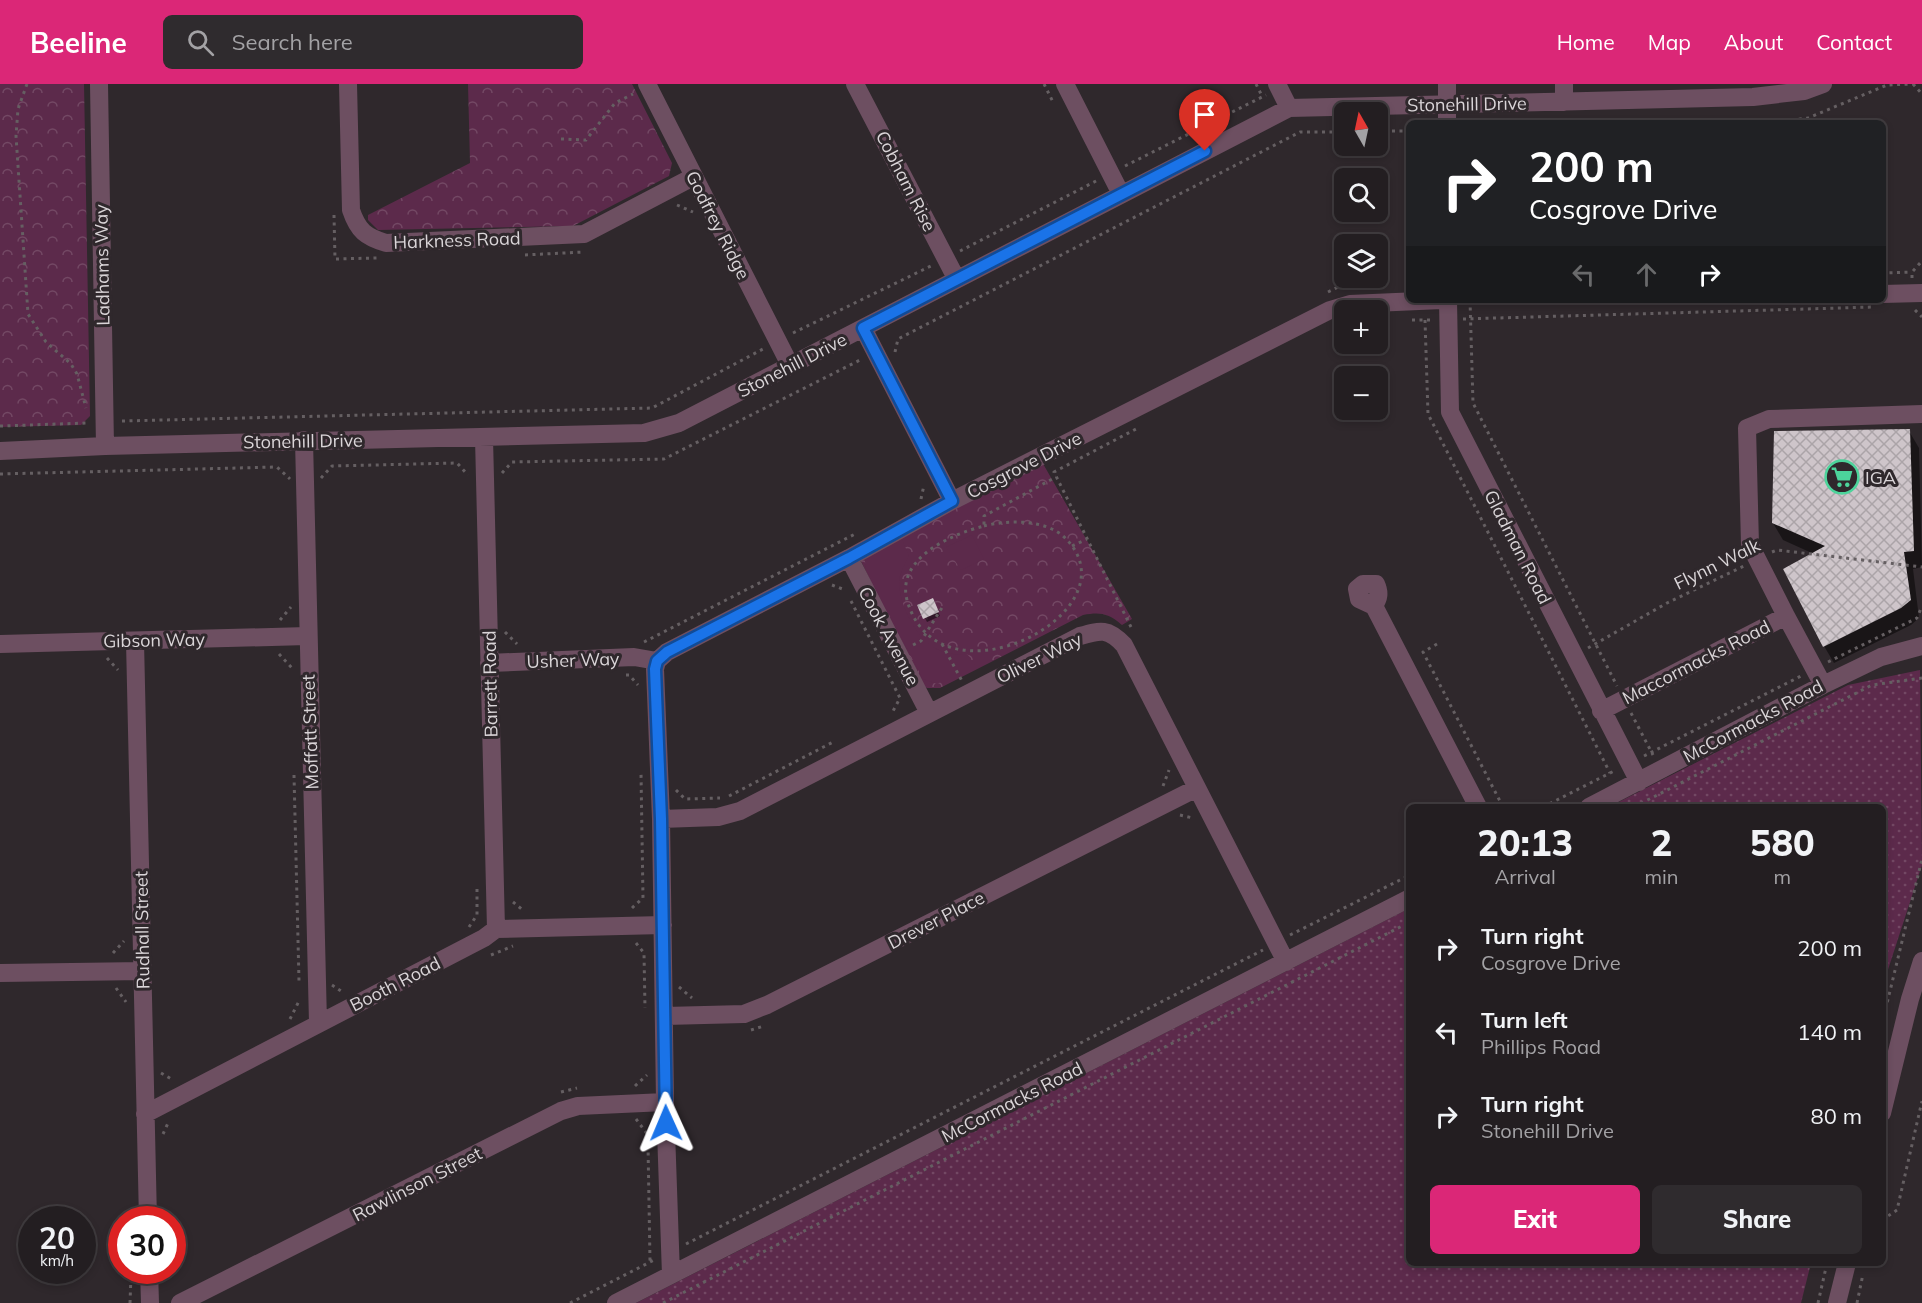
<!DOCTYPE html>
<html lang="en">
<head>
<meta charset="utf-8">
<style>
	body { margin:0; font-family:Mulish,sans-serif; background:#2f2b2e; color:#f1f3f6; height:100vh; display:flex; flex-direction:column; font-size:22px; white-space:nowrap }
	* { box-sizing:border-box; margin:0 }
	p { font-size:20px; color:#a3a2a5 }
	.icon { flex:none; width:33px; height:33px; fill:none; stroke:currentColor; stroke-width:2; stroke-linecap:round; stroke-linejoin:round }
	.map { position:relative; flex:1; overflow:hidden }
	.side { position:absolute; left:1406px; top:720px; width:480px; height:462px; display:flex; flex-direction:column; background:#231e21; border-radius:9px; box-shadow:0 3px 9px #0003,0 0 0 2px #403c3f }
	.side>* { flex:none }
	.guide { position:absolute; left:1406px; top:36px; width:480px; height:183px; border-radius:9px; box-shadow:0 3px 9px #0003,0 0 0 2px #403c3f; background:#202124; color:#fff; overflow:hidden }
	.needle { width:39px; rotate:351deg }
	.tools { position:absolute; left:1334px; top:18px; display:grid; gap:12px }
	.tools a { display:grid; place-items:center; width:54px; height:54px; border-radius:9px; background:#231e21; box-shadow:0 3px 9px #0003,0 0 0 2px #403c3f; font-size:30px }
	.speed { position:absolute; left:18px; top:1122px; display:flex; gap:12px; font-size:30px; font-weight:700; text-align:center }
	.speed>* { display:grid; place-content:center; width:78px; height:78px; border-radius:50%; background:#231e21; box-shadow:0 3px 9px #0003,0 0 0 2px #403c3f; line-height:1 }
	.speed small { font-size:15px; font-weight:400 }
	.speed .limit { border:9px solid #d22; background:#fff; color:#111 }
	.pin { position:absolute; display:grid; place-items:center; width:51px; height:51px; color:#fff; margin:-62px -26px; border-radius:50% 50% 50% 0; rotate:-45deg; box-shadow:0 0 6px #0007 }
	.pin .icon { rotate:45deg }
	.me { position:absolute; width:66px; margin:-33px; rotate:359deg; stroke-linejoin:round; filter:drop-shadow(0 0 4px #0008) }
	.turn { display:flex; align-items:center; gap:21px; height:126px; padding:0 24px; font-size:27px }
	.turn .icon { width:78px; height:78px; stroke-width:2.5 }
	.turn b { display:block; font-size:42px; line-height:51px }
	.lanes { display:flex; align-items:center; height:57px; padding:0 24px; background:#0003; justify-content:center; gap:30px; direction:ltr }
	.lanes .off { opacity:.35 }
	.eta { display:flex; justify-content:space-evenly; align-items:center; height:102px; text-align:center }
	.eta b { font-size:36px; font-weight:800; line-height:42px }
	.primary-button { display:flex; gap:12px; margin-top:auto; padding:12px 24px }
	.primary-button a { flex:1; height:69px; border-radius:9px; background:#db2777; color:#fff; font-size:24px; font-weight:800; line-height:69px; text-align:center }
	.primary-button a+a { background:#2f2b2e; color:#f1f3f6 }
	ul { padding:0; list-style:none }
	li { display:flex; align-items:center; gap:18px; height:84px; padding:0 24px }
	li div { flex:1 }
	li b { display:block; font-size:22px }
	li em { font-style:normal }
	header { display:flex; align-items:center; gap:36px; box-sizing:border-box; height:84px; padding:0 30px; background:#db2777; color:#fff }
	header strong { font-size:28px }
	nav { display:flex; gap:33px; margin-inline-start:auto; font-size:21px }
	.search { width:420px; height:54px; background:#2f2b2e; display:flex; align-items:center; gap:15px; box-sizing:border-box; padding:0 21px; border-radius:9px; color:#a3a2a5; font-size:22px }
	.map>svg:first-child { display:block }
	.grass { fill:url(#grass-dots) }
	.park { fill:url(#park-crowns) }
	.garden { fill:#5c2a4b }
	.shadow { fill:#0007 }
	.building { fill:url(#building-cross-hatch) }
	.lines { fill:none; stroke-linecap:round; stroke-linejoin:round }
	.path { stroke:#655f62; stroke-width:3; stroke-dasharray:3 4.5; stroke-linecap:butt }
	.minor { stroke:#6d4f61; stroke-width:18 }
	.route-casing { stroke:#114b97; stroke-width:15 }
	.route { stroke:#1a73e8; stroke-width:10 }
	.labels { text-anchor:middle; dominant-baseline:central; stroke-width:6; stroke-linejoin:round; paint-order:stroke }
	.street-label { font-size:18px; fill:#dad5d8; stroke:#2f282c }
	.poi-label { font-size:18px; fill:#dad5d8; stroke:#2f282c; text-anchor:start }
</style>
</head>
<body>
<header>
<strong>Beeline</strong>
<div class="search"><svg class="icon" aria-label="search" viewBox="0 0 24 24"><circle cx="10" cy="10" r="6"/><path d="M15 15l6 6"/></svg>Search here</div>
<nav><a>Home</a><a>Map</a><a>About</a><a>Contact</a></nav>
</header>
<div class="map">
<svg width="1922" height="1219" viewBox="0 0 1922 1219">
	<defs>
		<pattern id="grass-dots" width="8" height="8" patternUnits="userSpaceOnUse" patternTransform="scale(1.5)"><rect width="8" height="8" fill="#5c2a4b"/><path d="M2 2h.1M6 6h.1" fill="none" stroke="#734864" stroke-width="1.8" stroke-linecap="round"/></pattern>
		<pattern id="park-crowns" width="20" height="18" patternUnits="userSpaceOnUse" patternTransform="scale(1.5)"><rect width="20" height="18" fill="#5c2a4b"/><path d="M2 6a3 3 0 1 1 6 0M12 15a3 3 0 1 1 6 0" fill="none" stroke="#734864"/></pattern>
		<pattern id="building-cross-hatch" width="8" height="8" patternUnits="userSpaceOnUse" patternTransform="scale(1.5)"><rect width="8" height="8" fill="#cec5ca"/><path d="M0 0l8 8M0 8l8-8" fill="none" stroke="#aba4a8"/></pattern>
	</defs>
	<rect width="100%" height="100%" fill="#2f282c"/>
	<path class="grass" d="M1920,586L1922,781L1883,901L1882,723H1609L1848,601Z
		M1408,825V1179H1811L1801,1219H636Z"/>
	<path class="park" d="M0,0H84L90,332L81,341L0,343Z
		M468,0H632L672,79L669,92L573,142L378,146L368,136V131L470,79Z
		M1042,378L1132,535L1122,541C1108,529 1100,528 1083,531L940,604H927L921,601L860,475Z"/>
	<path class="garden" d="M972,451L984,475L961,486L946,463Z
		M901,453L909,472C905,480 899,490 899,498C899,519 915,551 932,562C943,570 956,571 968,571L975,581L937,600L923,595L866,486L865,477L870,470Z"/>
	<path class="shadow" d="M1909,347L1919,364L1922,483L1913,485L1919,534L1911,541L1834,579L1824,562L1814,470L1783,456L1773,439Z
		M932,515L940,532L927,538L919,522Z"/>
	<path class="building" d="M1910,345L1914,467L1904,468L1911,516L1901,524L1823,563L1783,485L1825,462L1772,439L1774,347Z
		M933,514L939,528L923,535L917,521Z"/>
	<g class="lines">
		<path class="path" d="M27,0L18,25L16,52L28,230L46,258L71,280L77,290L86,324
			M1044,0L1054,20
			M1256,0L1262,12
			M1913,0L1922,10
			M1769,39L1808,34L1887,1L1913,0
			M1377,47H1408
			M561,55L586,56L615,19L633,10
			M1125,82L1266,11
			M677,121L693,128
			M334,131L335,175L377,174
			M960,167L1098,96
			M525,171L584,168
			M1882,189L1912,188
			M1912,194V188L1922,177
			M1328,208L1338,203H1347
			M1470,216L1473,319L1617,602
			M1915,226L1922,233
			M1463,235L1873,223
			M1412,236H1432
			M1425,236L1428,330L1610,689
			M793,249L933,181
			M895,268L898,255L1300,48H1344
			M122,337L652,324L763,265
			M0,342L88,339
			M502,389L512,378L664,375L860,276
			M0,390L277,383L290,395
			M321,394L332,382L457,379L468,391
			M921,415L924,401
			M984,442C1007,436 1043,435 1063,452C1143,525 939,631 907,516C896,474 952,450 984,442V432L1056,393
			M1072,462L1087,455
			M1772,468L1777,466L1922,483
			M832,501L845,506
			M851,517L900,614L892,629
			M280,536L291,523
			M1131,543L1054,388L1136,345
			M505,548L517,560
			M644,558L857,449
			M942,560L962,597
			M1437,560L1423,568L1503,723
			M913,561L921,557L943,522
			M1588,564L1667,519L1744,482
			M279,570L292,584
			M107,574L118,586
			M1828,578L1917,534L1922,522
			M626,591H629L638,601
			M1631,629L1653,671
			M1644,672L1801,592
			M294,691L299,897H302
			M1163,702L1169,686
			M676,706L685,715L720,714
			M729,712L835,657
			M1543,723L1616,686
			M1634,723L1872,601L1922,594
			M1180,731L1193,734
			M513,818L524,827
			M632,824L643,814L641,689
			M469,843L477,831V801
			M1290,851L1408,792
			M636,859L644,869L645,924
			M113,869L124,857
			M491,871L513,862
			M332,901L344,909
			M679,903L692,914
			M116,904L126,918
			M290,935L299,917
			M1882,940L1922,775
			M751,946L764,942
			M161,989L173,996
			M635,1002L647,991
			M561,1008L577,1004
			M636,1035L648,1051
			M163,1050L169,1037
			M648,1061L650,1177
			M1882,1136L1897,1126L1922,1017
			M686,1160L1263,866
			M130,1219L131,1191
			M570,1219L656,1175
			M663,1219L1408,839
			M1818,1219L1827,1179
			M1857,1219L1863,1190"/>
		<path class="minor" d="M99,0L105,362
			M348,0L351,126C358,147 366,153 386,159L584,150L693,93
			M647,0L790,281
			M855,0L956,194
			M1065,0L1121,110
			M1277,0L1289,24
			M1447,0V39
			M1564,0V18
			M1882,210L1922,209
			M1448,216L1450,328L1639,698
			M863,244L952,417
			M484,354L496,845
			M304,356L318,939
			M0,367L105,362L644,349L679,339L1289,24L1753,13L1804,7L1823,0
			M849,474L929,629
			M1374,522C1379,514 1380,509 1376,500H1363L1357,505L1359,515L1374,522L1478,723
			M1786,532L1750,461L1747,344L1769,335L1922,330
			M135,557L148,1136
			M0,560L307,552
			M489,579L634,573L657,577
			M1601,627L1786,532L1823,601
			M1589,723L1823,601L1881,573L1922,562
			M661,735L718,733L740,727L1080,552C1101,546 1108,544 1124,561L1286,878
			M0,889L143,887
			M665,932L744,930L767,921L1197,704
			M1882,1029L1910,915L1922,877
			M145,1030L484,854L496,845L663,841
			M149,1186L150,1219
			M671,1191L665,1018L661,735L655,585L657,577L667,568L849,474L952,417L1330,226L1350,220L1442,216
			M180,1219L561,1027L578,1022L665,1018
			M616,1219L1408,815
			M1837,1219L1847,1179"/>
	</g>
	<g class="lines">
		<defs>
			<path id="route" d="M666,1039L661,735L655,585L657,577L667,568L849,474L952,417L863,244L1205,67"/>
		</defs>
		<use href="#route" class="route-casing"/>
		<use href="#route" class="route"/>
	</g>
	<defs>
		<symbol id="supermarket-ring" viewBox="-11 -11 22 22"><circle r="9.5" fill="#2f282c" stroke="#4cd49b" stroke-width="1.5"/><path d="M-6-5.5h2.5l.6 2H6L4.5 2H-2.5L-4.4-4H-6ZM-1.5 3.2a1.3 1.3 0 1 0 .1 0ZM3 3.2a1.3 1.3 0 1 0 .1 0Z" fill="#4cd49b"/></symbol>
	</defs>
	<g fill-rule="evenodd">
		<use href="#supermarket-ring" x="1823" y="374" width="38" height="38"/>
	</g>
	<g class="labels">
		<g class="street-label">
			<text transform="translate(1467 20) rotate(-1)">Stonehill Drive</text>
			<text transform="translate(906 97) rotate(63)">Cobham Rise</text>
			<text transform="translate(718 141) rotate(63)">Godfrey Ridge</text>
			<text transform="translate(457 156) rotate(-2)">Harkness Road</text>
			<text transform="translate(102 181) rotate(-91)">Ladhams Way</text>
			<text transform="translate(792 281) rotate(-27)">Stonehill Drive</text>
			<text transform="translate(303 357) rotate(-1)">Stonehill Drive</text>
			<text transform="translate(1024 381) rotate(-27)">Cosgrove Drive</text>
			<text transform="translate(1518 463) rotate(63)">Gladman Road</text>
			<text transform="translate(1717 480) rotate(-26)">Flynn Walk</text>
			<text transform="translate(889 552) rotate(62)">Cook Avenue</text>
			<text transform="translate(154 556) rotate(-1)">Gibson Way</text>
			<text transform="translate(1039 574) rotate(-26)">Oliver Way</text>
			<text transform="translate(573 576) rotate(-2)">Usher Way</text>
			<text transform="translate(1696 578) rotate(-27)">Maccormacks Road</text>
			<text transform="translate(490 600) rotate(-91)">Barrett Road</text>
			<text transform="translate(1753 637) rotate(-28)">McCormacks Road</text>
			<text transform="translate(310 648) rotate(-92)">Moffatt Street</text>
			<text transform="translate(936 836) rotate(-27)">Drever Place</text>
			<text transform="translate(142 846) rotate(-91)">Rudhall Street</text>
			<text transform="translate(395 900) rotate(-27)">Booth Road</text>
			<text transform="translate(1012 1018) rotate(-27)">McCormacks Road</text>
			<text transform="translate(417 1100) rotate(-27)">Rawlinson Street</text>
		</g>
		<g class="poi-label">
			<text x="1865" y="393">IGA</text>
		</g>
	</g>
</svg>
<div class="tools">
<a><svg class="needle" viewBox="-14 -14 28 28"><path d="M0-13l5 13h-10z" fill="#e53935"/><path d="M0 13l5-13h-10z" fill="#a3a2a5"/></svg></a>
<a><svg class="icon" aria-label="search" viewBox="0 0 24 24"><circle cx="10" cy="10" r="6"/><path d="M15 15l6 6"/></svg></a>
<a><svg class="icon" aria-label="layers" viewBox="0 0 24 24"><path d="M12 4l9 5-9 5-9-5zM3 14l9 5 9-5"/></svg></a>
<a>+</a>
<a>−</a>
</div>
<div class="speed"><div>20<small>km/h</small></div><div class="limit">30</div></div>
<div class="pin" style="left:1205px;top:67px;background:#d93025"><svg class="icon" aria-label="arrive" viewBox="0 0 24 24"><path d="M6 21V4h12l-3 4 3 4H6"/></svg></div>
<svg class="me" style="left:666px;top:1039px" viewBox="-20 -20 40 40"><path d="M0-17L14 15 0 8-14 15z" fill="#1a73e8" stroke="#fff" stroke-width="4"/></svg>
<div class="guide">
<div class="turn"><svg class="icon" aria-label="right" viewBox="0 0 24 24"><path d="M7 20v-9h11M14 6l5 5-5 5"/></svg><div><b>200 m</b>Cosgrove Drive</div></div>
<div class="lanes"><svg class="icon off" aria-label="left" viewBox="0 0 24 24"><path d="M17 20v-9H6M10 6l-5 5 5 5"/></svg><svg class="icon off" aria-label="ahead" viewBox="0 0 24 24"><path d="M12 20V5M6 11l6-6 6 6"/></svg><svg class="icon" aria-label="right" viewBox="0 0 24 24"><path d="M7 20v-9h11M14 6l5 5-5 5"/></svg></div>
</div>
<section class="side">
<div class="eta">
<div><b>20:13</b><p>Arrival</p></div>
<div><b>2</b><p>min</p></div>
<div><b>580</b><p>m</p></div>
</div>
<ul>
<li><svg class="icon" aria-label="right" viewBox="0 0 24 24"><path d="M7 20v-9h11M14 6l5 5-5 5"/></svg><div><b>Turn right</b><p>Cosgrove Drive</p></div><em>200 m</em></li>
<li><svg class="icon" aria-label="left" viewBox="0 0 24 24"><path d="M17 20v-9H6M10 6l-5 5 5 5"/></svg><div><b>Turn left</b><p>Phillips Road</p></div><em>140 m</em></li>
<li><svg class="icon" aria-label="right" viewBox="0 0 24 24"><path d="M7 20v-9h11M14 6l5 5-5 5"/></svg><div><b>Turn right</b><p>Stonehill Drive</p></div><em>80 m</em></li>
</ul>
<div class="primary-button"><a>Exit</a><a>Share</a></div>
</section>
</div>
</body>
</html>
